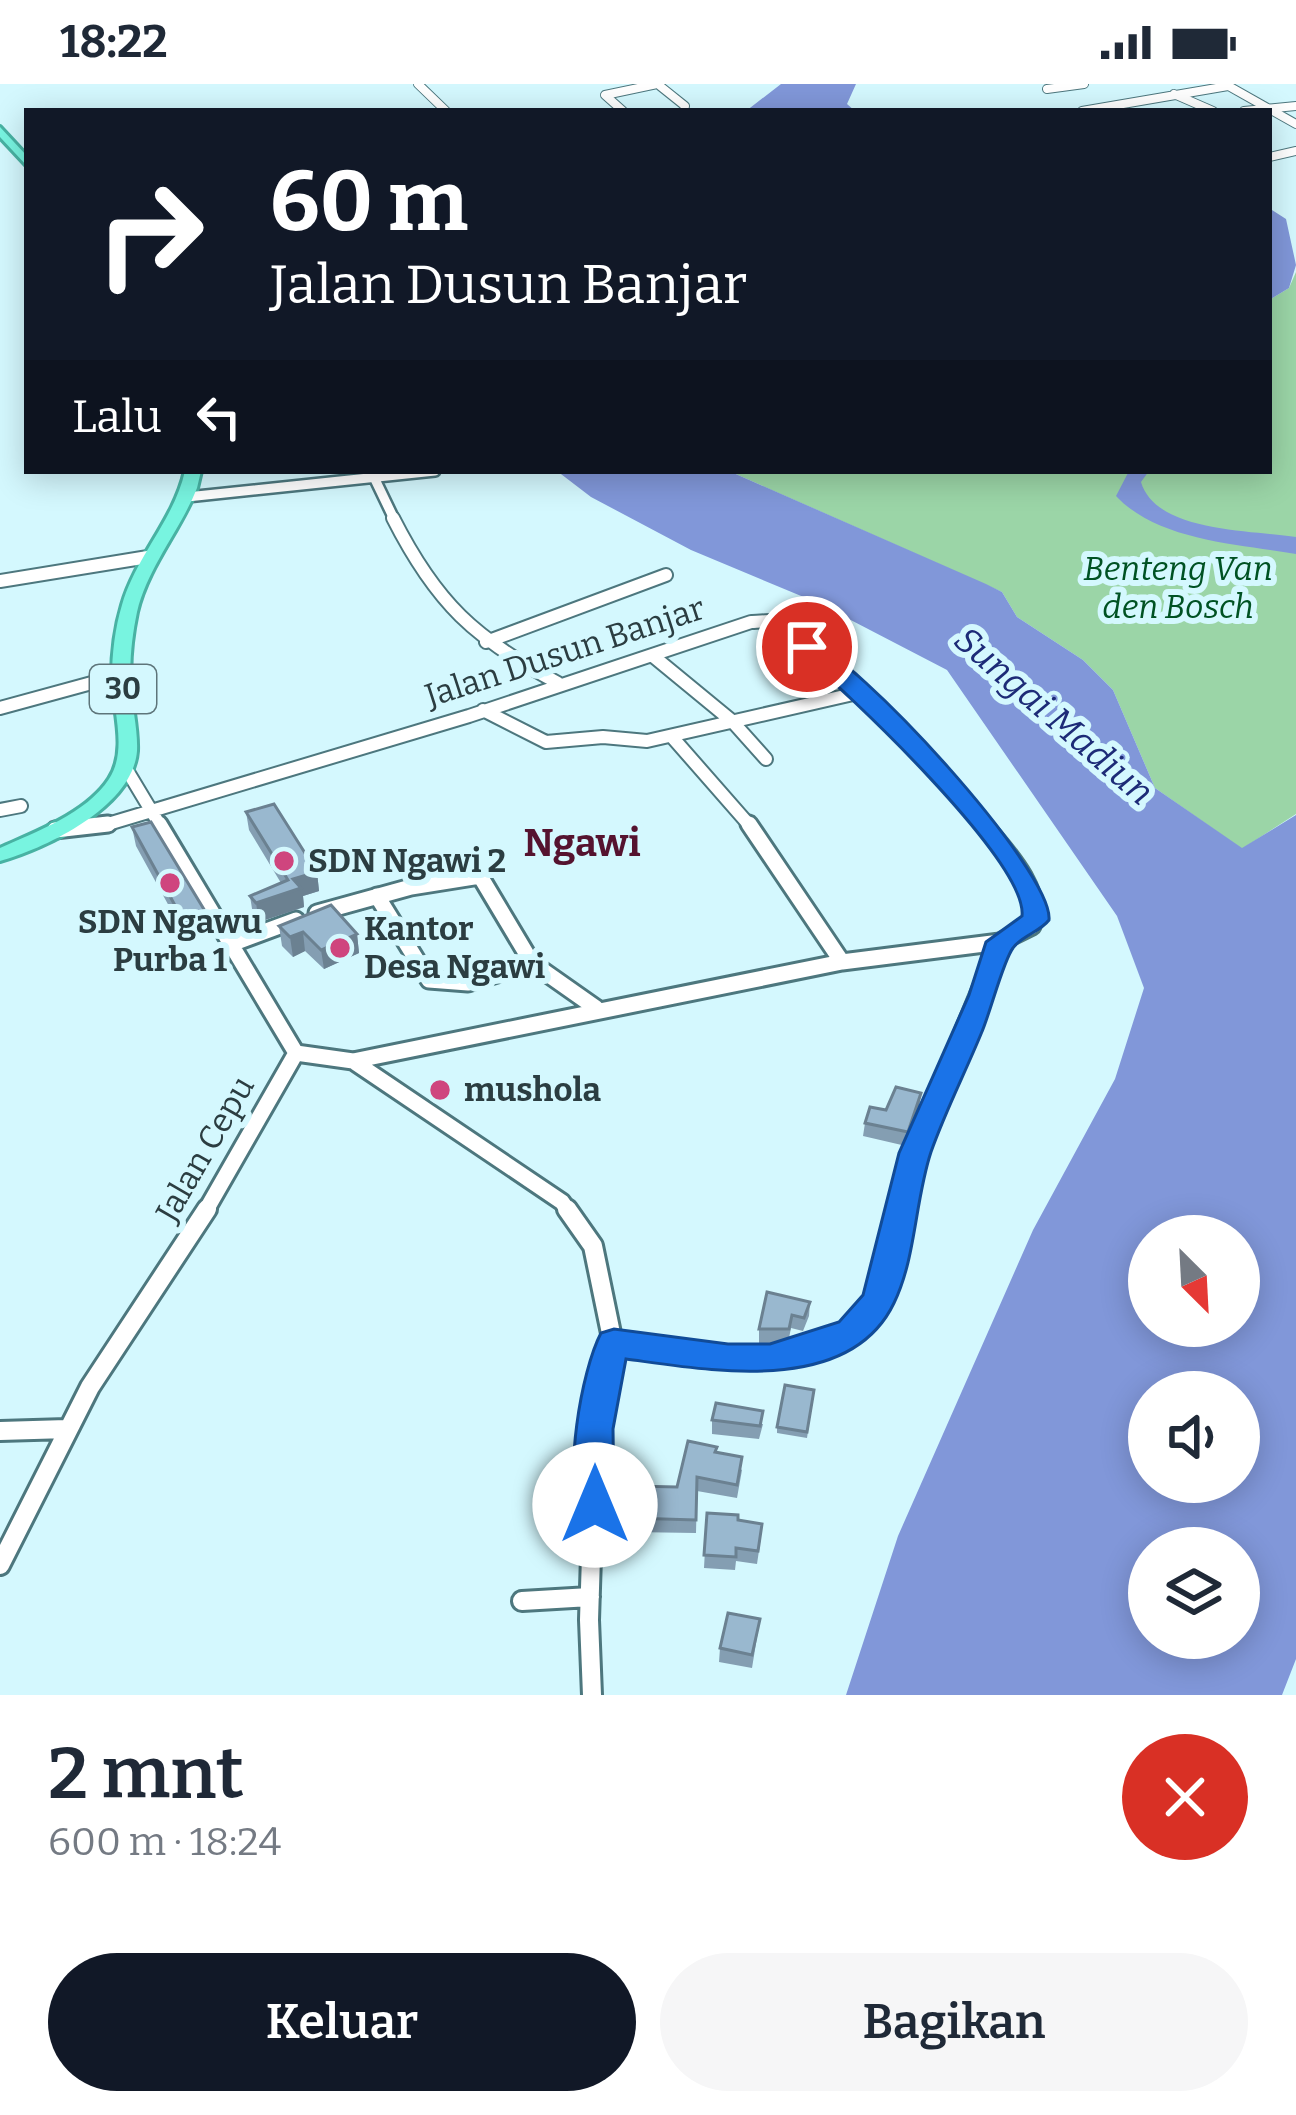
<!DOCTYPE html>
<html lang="id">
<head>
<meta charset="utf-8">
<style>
	body { margin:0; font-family:Bitter,serif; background:#f6f6f7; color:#1f2937; height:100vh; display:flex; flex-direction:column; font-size:45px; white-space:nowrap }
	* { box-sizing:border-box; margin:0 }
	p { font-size:39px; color:#747a83 }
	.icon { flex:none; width:66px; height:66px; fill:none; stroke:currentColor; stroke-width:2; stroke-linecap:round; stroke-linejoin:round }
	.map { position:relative; height:1611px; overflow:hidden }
	.details { display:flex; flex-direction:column; background:#fff; flex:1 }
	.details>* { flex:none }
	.top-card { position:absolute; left:24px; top:24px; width:1248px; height:366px; border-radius:0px; box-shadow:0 6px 30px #0003; background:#111827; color:#fff; overflow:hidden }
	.needle { width:78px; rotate:156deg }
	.fabs { position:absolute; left:1128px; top:1131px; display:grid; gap:24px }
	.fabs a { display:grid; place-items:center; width:132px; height:132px; border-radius:50%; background:#fff; box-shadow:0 6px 30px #0003; font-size:60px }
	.pin { position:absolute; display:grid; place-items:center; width:102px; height:102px; color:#fff; margin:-51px; border:6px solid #fff; border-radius:50%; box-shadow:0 3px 12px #0007 }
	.me { position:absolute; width:132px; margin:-66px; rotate:0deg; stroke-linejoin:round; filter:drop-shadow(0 0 9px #0008) }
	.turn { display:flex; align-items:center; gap:42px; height:252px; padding:0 48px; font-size:54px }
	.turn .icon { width:156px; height:156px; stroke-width:2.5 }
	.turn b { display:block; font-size:84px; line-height:102px }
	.then { display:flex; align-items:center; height:114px; padding:0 48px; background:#0003; gap:24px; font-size:45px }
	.round { display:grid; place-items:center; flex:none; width:126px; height:126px; border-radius:63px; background:#f6f6f7 }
	.summary { display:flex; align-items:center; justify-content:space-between; height:204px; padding:0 48px }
	h1 { font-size:72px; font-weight:600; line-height:90px }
	.action { display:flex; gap:24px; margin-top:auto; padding:24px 48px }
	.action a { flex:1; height:138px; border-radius:72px; background:#111827; color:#fff; font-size:48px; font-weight:600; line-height:138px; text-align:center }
	.action a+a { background:#f6f6f7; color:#1f2937 }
	.status { display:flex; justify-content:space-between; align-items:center; height:84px; padding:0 60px; background:#fff; direction:ltr }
	.status svg { height:33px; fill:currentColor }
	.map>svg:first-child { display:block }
	.green { fill:#9bd5a7 }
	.water { fill:#8197d9; fill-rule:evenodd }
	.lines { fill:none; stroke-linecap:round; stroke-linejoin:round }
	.minor-far4-casing { stroke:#4d777e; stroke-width:10 }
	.minor-far3-casing { stroke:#4d777e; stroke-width:14 }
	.minor-far2-casing { stroke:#4d777e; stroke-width:16 }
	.minor-far1-casing { stroke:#4d777e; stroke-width:21 }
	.minor-casing { stroke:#4d777e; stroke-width:24 }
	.trunk-casing { stroke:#48b2a3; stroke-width:6 }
	.minor-far4 { stroke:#fff; stroke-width:8 }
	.minor-far3 { stroke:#fff; stroke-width:9 }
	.minor-far2 { stroke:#fff; stroke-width:12 }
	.minor-far1 { stroke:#fff; stroke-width:15 }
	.minor { stroke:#fff; stroke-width:18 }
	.trunk { fill:#78f4e0; fill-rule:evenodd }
	.wall { fill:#849eb2 }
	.shaded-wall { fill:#6b8191 }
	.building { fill:#99b8cf; stroke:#6b8191; stroke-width:3 }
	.route { fill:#1a73e8; stroke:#114b97; stroke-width:3 }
	.poi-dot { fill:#cf457e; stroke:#d4f8fe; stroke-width:4.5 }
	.labels { text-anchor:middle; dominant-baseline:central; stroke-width:12; stroke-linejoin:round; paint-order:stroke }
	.shield { fill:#d4f8fe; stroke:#5e757a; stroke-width:3 }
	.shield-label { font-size:30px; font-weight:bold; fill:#2b3d41 }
	.park-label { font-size:33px; font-style:italic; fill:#005223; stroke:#d4f8fe }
	.street-label { font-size:33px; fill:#2b3d41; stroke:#d4f8fe }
	.poi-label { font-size:33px; font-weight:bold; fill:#2b3d41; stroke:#d4f8fe; text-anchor:start }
	.water-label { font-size:36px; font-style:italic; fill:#1d2b77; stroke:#d4f8fe }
	.quarter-label { font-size:39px; font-weight:bold; fill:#55132f; stroke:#d4f8fe }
</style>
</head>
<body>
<div class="status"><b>18:22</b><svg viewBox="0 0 49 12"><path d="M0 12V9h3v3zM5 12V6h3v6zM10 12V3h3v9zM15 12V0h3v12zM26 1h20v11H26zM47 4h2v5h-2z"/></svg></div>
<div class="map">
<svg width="1296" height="1611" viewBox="0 0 1296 1611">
	<rect width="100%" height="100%" fill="#d4f8fe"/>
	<path class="green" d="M1296,188V730L1242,765L1155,704L1113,606L1083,576L1017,533L1002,508L729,387H1269V216L1289,204Z"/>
	<path class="water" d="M781,0H856L847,20L855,27H746Z
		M1269,124L1286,135L1296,181L1289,204L1269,216Z
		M557,387H729L986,500L1002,508L1017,533L1083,576L1113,606L1155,704L1242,764L1296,731V1575L1282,1611H846L898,1452L1033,1146L1115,995L1144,904L1117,832L947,586L818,519L691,466L591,413ZM1149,1152H1239V1242H1149ZM1239,1308V1398H1149V1308ZM1239,1464V1554H1149V1464Z
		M1129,387H1149L1141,398C1156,449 1253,446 1296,453V470C1239,460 1158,457 1116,412Z"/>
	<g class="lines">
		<defs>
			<path id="minor-far4" d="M418,0L446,27
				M1225,0L1296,40
				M660,2L685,22L684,27
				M1047,5L1084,0
				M1174,10L1213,27
				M623,27L605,11L657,0
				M1082,27L1228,2
				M1244,27L1296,22
				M1269,73L1296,67"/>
			<path id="minor-far3" d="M371,387L395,437
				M187,413L435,387"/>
			<path id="minor-far2" d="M393,434C436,519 475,555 558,599
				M0,497L148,473
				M486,558L666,491
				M653,572L732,637L766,675
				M0,624L121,591
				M483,626L546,658L603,653L647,657L862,608
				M673,654L751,743
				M125,683L161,743
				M0,726L21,722
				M83,743L108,740L469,632L751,538C753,538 768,537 770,537C819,551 950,699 986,743"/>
			<path id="minor-far1" d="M159,740L296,969
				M749,740L842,878
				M55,746L108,740
				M377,812L429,896L468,899L532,879
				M317,829L411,803L480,792L532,879L596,924
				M234,859L296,836
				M296,969L353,977L562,1118L569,1128
				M353,977L842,878L1000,858L1032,842C1045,807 1004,765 983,740
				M205,1128L296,969
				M902,1128L923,1045L1000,858"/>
			<path id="minor" d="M567,1125L593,1162L613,1259L601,1298L595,1345L589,1536L592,1611
				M613,1259C693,1271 832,1305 879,1215C894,1188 897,1154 903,1125
				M0,1347L67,1345
				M0,1481L90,1303L207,1125
				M522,1517L590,1513"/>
			<path id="trunk" d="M0,43L27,72V82L0,53Z
				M185,387H201L197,404C180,447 148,482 137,528C132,552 129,578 131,602C132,624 138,645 137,667C133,722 47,764 0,777V764C36,748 87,729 109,695C128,666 113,626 112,594C112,570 115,544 122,521C136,472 174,436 185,387Z"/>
		</defs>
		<use href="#minor-far4" class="minor-far4-casing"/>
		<use href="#minor-far3" class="minor-far3-casing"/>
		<use href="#minor-far2" class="minor-far2-casing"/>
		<use href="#minor-far1" class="minor-far1-casing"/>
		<use href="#minor" class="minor-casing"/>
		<use href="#trunk" class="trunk-casing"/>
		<use href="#minor-far4" class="minor-far4"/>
		<use href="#minor-far3" class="minor-far3"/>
		<use href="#minor-far2" class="minor-far2"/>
		<use href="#minor-far1" class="minor-far1"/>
		<use href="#minor" class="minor"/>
		<use href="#trunk" class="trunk"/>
	</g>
	<path class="wall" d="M246,728L317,788L319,807L303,812L304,823L259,838L253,831L250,812L281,799L249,746Z
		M132,743L211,851L195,857L181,844L136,762Z
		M279,842L357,850L359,869L324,885L305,867L293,873L282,862Z
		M919,1023L906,1062L863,1052L865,1039L886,1026Z
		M810,1218L809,1232L803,1247L791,1244L788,1259H759V1245Z
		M814,1306L807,1354L777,1349V1343Z
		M712,1336L763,1340L759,1355L712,1350Z
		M716,1368L742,1386L737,1414L697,1407L696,1449L632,1448L633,1402L677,1403Z
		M707,1429L738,1436L761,1453L757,1480L736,1477L735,1486L704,1484Z
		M760,1535L752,1584L719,1578L720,1564Z"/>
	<path class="shaded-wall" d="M317,788L319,807L303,812L304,823L259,838L256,819L293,795Z
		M208,832L211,851L195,857L191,838Z
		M303,848L305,867L293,873L290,853Z
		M357,850L359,869L324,885L321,866Z
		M921,1009L919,1023L906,1062L908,1048Z"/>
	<path class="building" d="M274,720L317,788L293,795L301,804L256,819L250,812L288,796L246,728Z
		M151,738L208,832L191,838L177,825L132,743Z
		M331,821L357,850L321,866L303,848L290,853L279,842Z
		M896,1003L921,1009L908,1048L865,1039L870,1023L886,1026Z
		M767,1208L810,1218L804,1234L792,1231L789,1245H759Z
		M785,1301L814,1306L807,1348L777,1343Z
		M716,1319L763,1327L760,1342L712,1336Z
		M688,1357L717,1363L715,1368L742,1373L737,1401L697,1393L696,1436L631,1434L633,1402L677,1403Z
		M707,1429L738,1431V1436L762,1440L758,1467L736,1464V1473L704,1471Z
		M728,1529L760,1535L752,1571L720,1564Z"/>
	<path class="route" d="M807,556C855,570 1054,787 1049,836C1040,848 1021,852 1013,864C1003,877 990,930 981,950C965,989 945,1028 931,1068C915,1116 916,1174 894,1219C849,1313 708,1286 626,1275L613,1345L614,1421L608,1433L595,1438L581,1433C563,1395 581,1287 601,1249L614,1245L728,1260H770L839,1238L863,1211L899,1069L969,911L986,858L1022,832C1028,778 844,605 799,568V558Z"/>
	<g class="poi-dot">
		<circle cx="284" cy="777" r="12"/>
		<circle cx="170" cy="799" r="12"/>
		<circle cx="340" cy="864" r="12"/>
		<circle cx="440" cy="1006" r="12"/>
	</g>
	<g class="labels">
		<rect class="shield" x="90" y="581" width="66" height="48" rx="9"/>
		<g class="shield-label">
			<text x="123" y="605">30</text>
		</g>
		<g class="park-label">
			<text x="1178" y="485">Benteng Van<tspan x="1178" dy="38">den Bosch</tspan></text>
		</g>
		<g class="street-label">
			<text transform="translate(565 568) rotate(-18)">Jalan Dusun Banjar</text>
			<text transform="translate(205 1065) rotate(-60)">Jalan Cepu</text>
		</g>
		<g class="poi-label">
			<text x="308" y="777">SDN Ngawi 2</text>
			<text x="170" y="838" text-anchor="middle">SDN Ngawu<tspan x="170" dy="38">Purba 1</tspan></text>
			<text x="364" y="845">Kantor<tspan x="364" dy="38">Desa Ngawi</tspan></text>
			<text x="464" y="1006">mushola</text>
		</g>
		<g class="water-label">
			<text transform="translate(1054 632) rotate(41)">Sungai Madiun</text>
		</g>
		<g class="quarter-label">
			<text x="582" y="759">Ngawi</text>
		</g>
	</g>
</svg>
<div class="fabs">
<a><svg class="needle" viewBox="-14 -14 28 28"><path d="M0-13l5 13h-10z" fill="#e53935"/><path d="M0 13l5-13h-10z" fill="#747a83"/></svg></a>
<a><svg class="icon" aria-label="sound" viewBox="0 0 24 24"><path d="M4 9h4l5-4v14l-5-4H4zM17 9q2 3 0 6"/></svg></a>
<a><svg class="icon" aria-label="layers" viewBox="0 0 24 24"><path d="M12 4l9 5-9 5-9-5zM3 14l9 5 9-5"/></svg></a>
</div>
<div class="pin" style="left:807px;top:563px;background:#d93025"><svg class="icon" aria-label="arrive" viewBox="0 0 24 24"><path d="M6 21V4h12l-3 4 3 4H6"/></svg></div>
<svg class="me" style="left:595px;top:1421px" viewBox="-20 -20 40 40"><circle r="19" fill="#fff"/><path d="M0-13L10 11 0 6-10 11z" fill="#1a73e8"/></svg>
<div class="top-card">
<div class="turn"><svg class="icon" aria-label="right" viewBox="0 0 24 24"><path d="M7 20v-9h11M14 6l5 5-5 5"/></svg><div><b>60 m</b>Jalan Dusun Banjar</div></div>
<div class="then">Lalu<svg class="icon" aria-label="left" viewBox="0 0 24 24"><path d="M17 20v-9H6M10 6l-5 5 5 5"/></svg></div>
</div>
</div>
<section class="details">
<div class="summary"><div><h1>2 mnt</h1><p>600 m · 18:24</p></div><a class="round" style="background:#d93025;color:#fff"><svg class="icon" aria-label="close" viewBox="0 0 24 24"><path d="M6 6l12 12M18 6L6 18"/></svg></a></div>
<div class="action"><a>Keluar</a><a>Bagikan</a></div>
</section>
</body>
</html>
